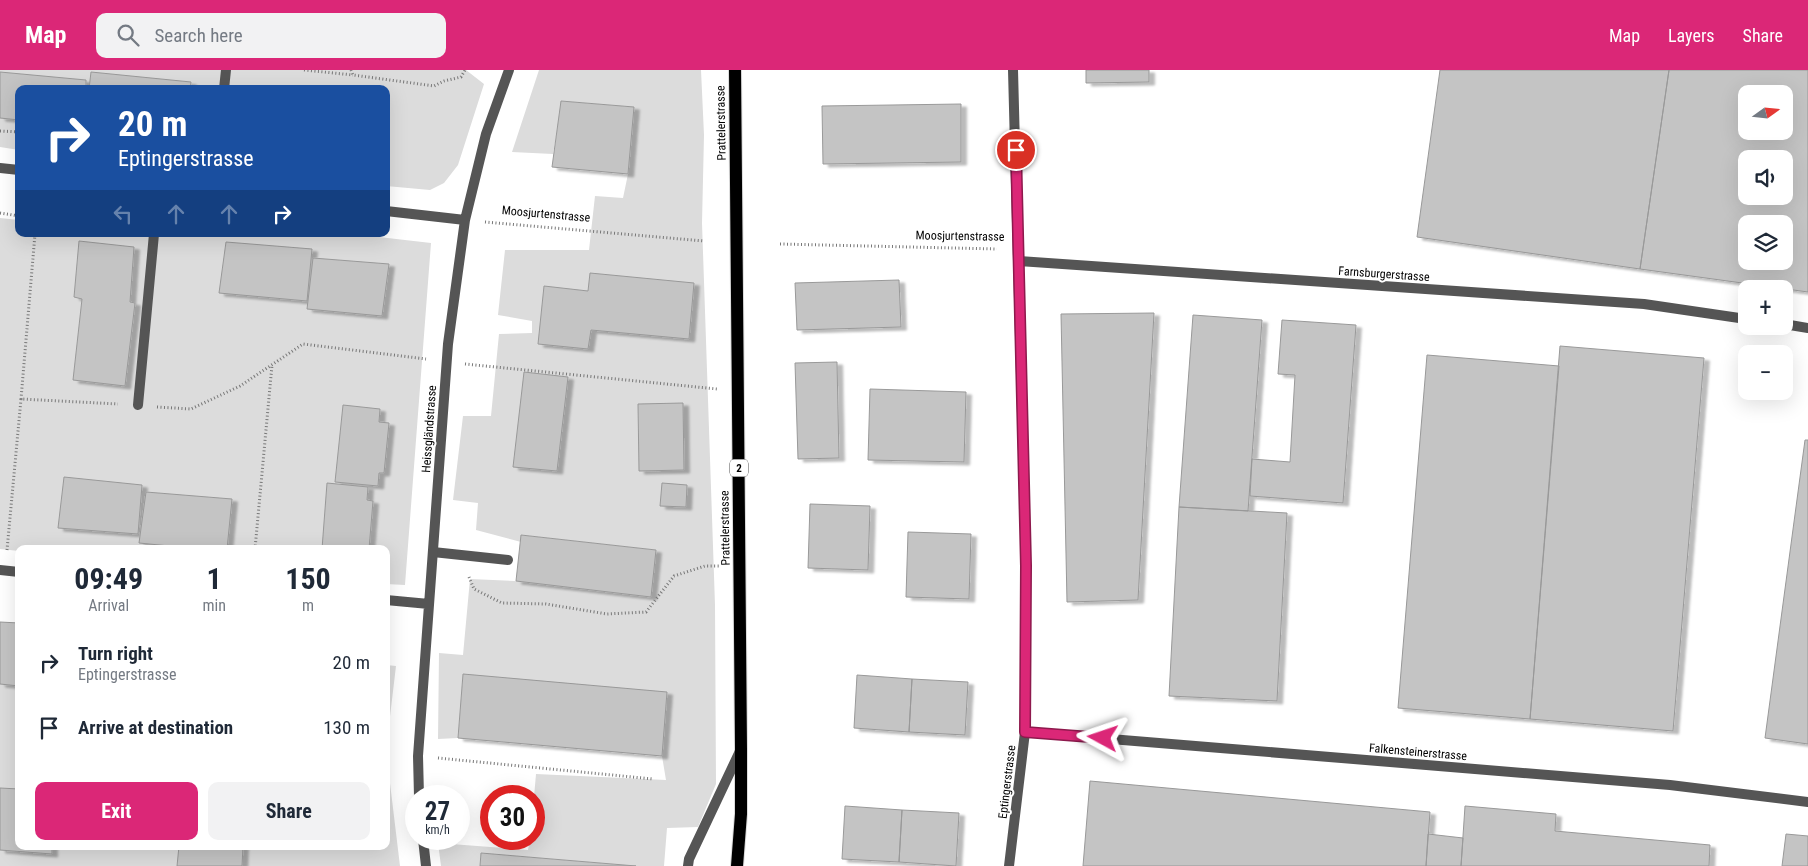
<!DOCTYPE html>
<html lang="en">
<head>
<meta charset="utf-8">
<style>
	body { margin:0; font-family:"Roboto Condensed",sans-serif; background:#f2f2f3; color:#1f2937; height:100vh; display:flex; flex-direction:column; font-size:19px; white-space:nowrap }
	* { box-sizing:border-box; margin:0 }
	p { font-size:16px; color:#747a83 }
	.icon { flex:none; width:28px; height:28px; fill:none; stroke:currentColor; stroke-width:2; stroke-linecap:round; stroke-linejoin:round }
	.map { position:relative; flex:1; overflow:hidden }
	.sheet { position:absolute; left:15px; top:475px; width:375px; height:305px; display:flex; flex-direction:column; background:#fff; border-radius:10px; box-shadow:0 5px 20px #0002 }
	.sheet>* { flex:none }
	.banner { position:absolute; left:15px; top:15px; width:375px; height:152px; border-radius:10px; box-shadow:0 5px 20px #0002; background:#1a4fa0; color:#fff; overflow:hidden }
	.needle { width:32px; rotate:75deg }
	.controls { position:absolute; left:1738px; top:15px; display:grid; gap:10px }
	.controls a { display:grid; place-items:center; width:55px; height:55px; border-radius:10px; background:#fff; box-shadow:0 5px 20px #0002; font-size:25px }
	.speed { position:absolute; left:405px; top:715px; display:flex; gap:10px; font-size:25px; font-weight:700; text-align:center }
	.speed>* { display:grid; place-content:center; width:65px; height:65px; border-radius:50%; background:#fff; box-shadow:0 5px 20px #0002; line-height:1 }
	.speed small { font-size:12px; font-weight:400 }
	.speed .limit { border:8px solid #d22; background:#fff; color:#111 }
	.pin { position:absolute; display:grid; place-items:center; width:42px; height:42px; color:#fff; margin:-21px; border:2px solid #fff; border-radius:50%; box-shadow:0 1px 5px #0007 }
	.me { position:absolute; width:55px; margin:-28px; rotate:275deg; stroke-linejoin:round; filter:drop-shadow(0 0 4px #0008) }
	.turn { display:flex; align-items:center; gap:18px; height:105px; padding:0 20px; font-size:22px }
	.turn .icon { width:65px; height:65px; stroke-width:2.5 }
	.turn b { display:block; font-size:35px; line-height:42px }
	.lanes { display:flex; align-items:center; height:48px; padding:0 20px; background:#0003; justify-content:center; gap:25px; direction:ltr }
	.lanes .off { opacity:.35 }
	.eta { display:flex; justify-content:space-evenly; align-items:center; height:85px; text-align:center }
	.eta b { font-size:30px; font-weight:700; line-height:35px }
	.button { display:flex; gap:10px; margin-top:auto; padding:10px 20px }
	.button a { flex:1; height:58px; border-radius:10px; background:#db2777; color:#fff; font-size:20px; font-weight:700; line-height:58px; text-align:center }
	.button a+a { background:#f2f2f3; color:#1f2937 }
	ul { padding:0; list-style:none }
	li { display:flex; align-items:center; gap:15px; height:65px; padding:0 20px }
	li div { flex:1 }
	li b { display:block; font-size:19px }
	li em { font-style:normal }
	header { display:flex; align-items:center; gap:30px; box-sizing:border-box; height:70px; padding:0 25px; background:#db2777; color:#fff }
	header strong { font-size:24px }
	nav { display:flex; gap:28px; margin-inline-start:auto; font-size:18px }
	.search { width:350px; height:45px; background:#f2f2f3; display:flex; align-items:center; gap:12px; box-sizing:border-box; padding:0 18px; border-radius:10px; color:#747a83; font-size:19px }
	.map>svg:first-child { display:block }
	.green { fill:#dcdcdc }
	.building { fill:#c4c4c4; stroke:#999; fill-rule:evenodd; filter:url(#shadow) }
	.lines { fill:none; stroke-linecap:round; stroke-linejoin:round }
	.primary-casing { stroke:#dbdbdb; stroke-width:14 }
	.path { stroke:#777; stroke-width:3; stroke-dasharray:1 2.5; stroke-linecap:butt }
	.lane { stroke:#555; stroke-width:10 }
	.street { stroke:#555; stroke-width:10 }
	.primary { stroke:#000; stroke-width:12 }
	.route-casing { stroke:#8e194d; stroke-width:12 }
	.route { stroke:#db2777; stroke-width:9 }
	.labels { text-anchor:middle; dominant-baseline:central; stroke-width:4; stroke-linejoin:round; paint-order:stroke }
	.shield { fill:#fff; stroke:#4c4c4c; stroke-width:1 }
	.shield-label { font-size:11px; font-weight:bold; fill:#000 }
	.street-label { font-size:12px; fill:#000; stroke:#fff }
</style>
</head>
<body>
<header>
<strong>Map</strong>
<div class="search"><svg class="icon" aria-label="search" viewBox="0 0 24 24"><circle cx="10" cy="10" r="6"/><path d="M15 15l6 6"/></svg>Search here</div>
<nav><a>Map</a><a>Layers</a><a>Share</a></nav>
</header>
<div class="map">
<svg width="1808" height="796" viewBox="0 0 1808 796">
	<defs>
		<filter id="shadow"><feDropShadow dx="5.5" dy="3" stdDeviation="1" flood-color="#0004"/></filter>
	</defs>
	<rect width="100%" height="100%" fill="#fff"/>
	<path class="green" d="M0,0H466L484,14L458,95L444,113L430,120L386,116V19H19V80L0,77Z
		M539,0H701L704,65L702,153L715,535L716,714L698,757L667,758L664,796H636L481,783L480,796H441L438,773L528,780L530,769H534V727L536,704L666,710L662,686L463,605L458,668L438,669L439,583L463,585L470,509L516,511L650,527L656,480L522,465L521,472L476,460L478,433L453,430L463,346H491L499,264L532,263V251L498,245L505,180H589L595,126L623,128L628,104L633,37L562,31L553,84L512,82Z
		M0,148L19,150V164H353L431,173L405,515L386,514V479H19V481L0,479Z
		M0,552L19,554V776H386V595L396,596L386,680L400,796H0Z"/>
	<path class="building" d="M1086,0H1149V12L1086,13Z
		M1440,0H1669L1640,199L1417,167Z
		M1669,0H1808V222L1640,199ZM1746,24H1784V61H1746ZM1746,89H1784V126H1746ZM1746,154H1784V191H1746Z
		M0,2L86,10V19H19V50L0,48Z
		M91,2L191,12L190,19H89Z
		M561,31L634,37L628,104L552,97Z
		M961,34V92L823,94L822,36Z
		M79,171L134,177L130,232L135,233L125,316L73,310L82,229L74,227Z
		M226,172L312,179L307,231L219,223Z
		M313,188L389,194L382,246L307,239Z
		M590,203L694,213L689,269L591,260L588,279L538,274L544,216L588,221Z
		M899,210L901,257L797,260L795,213Z
		M1154,243L1138,530L1067,532L1061,244Z
		M1193,245L1262,250L1248,441L1179,437Z
		M1282,250L1356,255L1343,433L1250,426L1252,389L1290,392L1295,305L1278,304Z
		M1560,276L1704,288L1673,661L1530,649Z
		M1427,285L1559,296L1530,649L1398,638Z
		M837,292L839,388L798,389L795,293Z
		M524,302L568,307L557,401L513,397Z
		M870,319L966,322L964,392L868,390Z
		M683,333L684,400L639,401L638,334Z
		M343,335L380,339L379,352L389,353L384,403H379L378,416L335,412Z
		M1805,370H1808V674L1765,668Z
		M64,407L142,415L138,464L58,458Z
		M327,413L368,417L367,430L373,431L369,479H322Z
		M662,413L687,415L686,437L660,436Z
		M146,422L232,429L227,479H200L139,473Z
		M810,434L870,436L868,500L808,498Z
		M1179,437L1287,443L1277,631L1169,626Z
		M908,462L971,464L969,529L906,527Z
		M521,465L656,480L651,527L516,511Z
		M0,552L19,553V616L0,614Z
		M463,604L667,622L662,686L458,668Z
		M857,605L912,609L909,662L854,658Z
		M912,609L968,612L965,665L909,662Z
		M1090,711L1430,742L1426,796H1083Z
		M0,718L19,719V776H52V784L0,780Z
		M845,736L902,740L899,792L842,789Z
		M1465,736L1556,744L1555,761L1710,775L1709,796H1461Z
		M902,740L959,743L956,796L899,792Z
		M1428,764L1463,768L1461,796H1426Z
		M1786,764L1808,766V796H1782Z
		M179,776H243L242,796H177Z
		M481,783L528,787L636,796H480Z"/>
	<g class="lines">
		<defs>
			<path id="primary" d="M735,0L741,678V744L737,796"/>
		</defs>
		<use href="#primary" class="primary-casing"/>
		<path class="path" d="M304,0L353,5
			M351,0L353,5L434,16L444,11L461,7L465,0
			M0,61L19,62
			M0,143L19,146
			M485,152L704,171
			M780,174L997,179
			M465,294L717,319
			M21,329L35,164
			M157,337L191,339L240,316L303,274L426,289
			M255,479L272,295
			M7,480L21,329L118,334
			M469,507L474,519L502,533L546,534L607,544L646,542L674,506L705,496H719
			M438,688L653,709"/>
		<path class="lane" d="M224,19L226,0
			M138,335L154,164
			M433,482L508,490
			M688,796L689,789L741,679"/>
		<path class="street" d="M0,98L19,100
			M386,141L465,150
			M1019,191L1644,234L1746,249
			M1784,254L1808,258
			M0,500L19,502
			M386,530L429,534
			M1025,662L1670,715L1808,732
			M419,726L418,686L448,274L465,150L486,64L509,0
			M423,769L426,796
			M1009,796L1025,662L1026,496L1013,0"/>
		<use href="#primary" class="primary"/>
	</g>
	<g class="lines">
		<defs>
			<path id="route" d="M1016,80L1026,496L1025,662L1103,668"/>
		</defs>
		<use href="#route" class="route-casing"/>
		<use href="#route" class="route"/>
	</g>
	<g class="labels">
		<rect class="shield" x="730" y="389.5" width="18" height="17" rx="4"/>
		<g class="shield-label">
			<text x="739" y="398">2</text>
		</g>
		<g class="street-label">
			<text transform="translate(721 53) rotate(-91)">Prattelerstrasse</text>
			<text transform="translate(546 144) rotate(5)">Moosjurtenstrasse</text>
			<text transform="translate(960 166) rotate(1)">Moosjurtenstrasse</text>
			<text transform="translate(1384 204) rotate(4)">Farnsburgerstrasse</text>
			<text transform="translate(429 359) rotate(-86)">Heissgländstrasse</text>
			<text transform="translate(725 458) rotate(-91)">Prattelerstrasse</text>
			<text transform="translate(1418 682) rotate(5)">Falkensteinerstrasse</text>
			<text transform="translate(1007 712) rotate(-83)">Eptingerstrasse</text>
		</g>
	</g>
</svg>
<div class="controls">
<a><svg class="needle" viewBox="-14 -14 28 28"><path d="M0-13l5 13h-10z" fill="#e53935"/><path d="M0 13l5-13h-10z" fill="#747a83"/></svg></a>
<a><svg class="icon" aria-label="sound" viewBox="0 0 24 24"><path d="M4 9h4l5-4v14l-5-4H4zM17 9q2 3 0 6"/></svg></a>
<a><svg class="icon" aria-label="layers" viewBox="0 0 24 24"><path d="M12 4l9 5-9 5-9-5zM3 14l9 5 9-5"/></svg></a>
<a>+</a>
<a>−</a>
</div>
<div class="speed"><div>27<small>km/h</small></div><div class="limit">30</div></div>
<div class="pin" style="left:1016px;top:80px;background:#d93025"><svg class="icon" aria-label="arrive" viewBox="0 0 24 24"><path d="M6 21V4h12l-3 4 3 4H6"/></svg></div>
<svg class="me" style="left:1103px;top:668px" viewBox="-20 -20 40 40"><path d="M0-17L14 15 0 8-14 15z" fill="#db2777" stroke="#fff" stroke-width="4"/></svg>
<div class="banner">
<div class="turn"><svg class="icon" aria-label="right" viewBox="0 0 24 24"><path d="M7 20v-9h11M14 6l5 5-5 5"/></svg><div><b>20 m</b>Eptingerstrasse</div></div>
<div class="lanes"><svg class="icon off" aria-label="left" viewBox="0 0 24 24"><path d="M17 20v-9H6M10 6l-5 5 5 5"/></svg><svg class="icon off" aria-label="ahead" viewBox="0 0 24 24"><path d="M12 20V5M6 11l6-6 6 6"/></svg><svg class="icon off" aria-label="ahead" viewBox="0 0 24 24"><path d="M12 20V5M6 11l6-6 6 6"/></svg><svg class="icon" aria-label="right" viewBox="0 0 24 24"><path d="M7 20v-9h11M14 6l5 5-5 5"/></svg></div>
</div>
<section class="sheet">
<div class="eta">
<div><b>09:49</b><p>Arrival</p></div>
<div><b>1</b><p>min</p></div>
<div><b>150</b><p>m</p></div>
</div>
<ul>
<li><svg class="icon" aria-label="right" viewBox="0 0 24 24"><path d="M7 20v-9h11M14 6l5 5-5 5"/></svg><div><b>Turn right</b><p>Eptingerstrasse</p></div><em>20 m</em></li>
<li><svg class="icon" aria-label="arrive" viewBox="0 0 24 24"><path d="M6 21V4h12l-3 4 3 4H6"/></svg><div><b>Arrive at destination</b></div><em>130 m</em></li>
</ul>
<div class="button"><a>Exit</a><a>Share</a></div>
</section>
</div>
</body>
</html>
